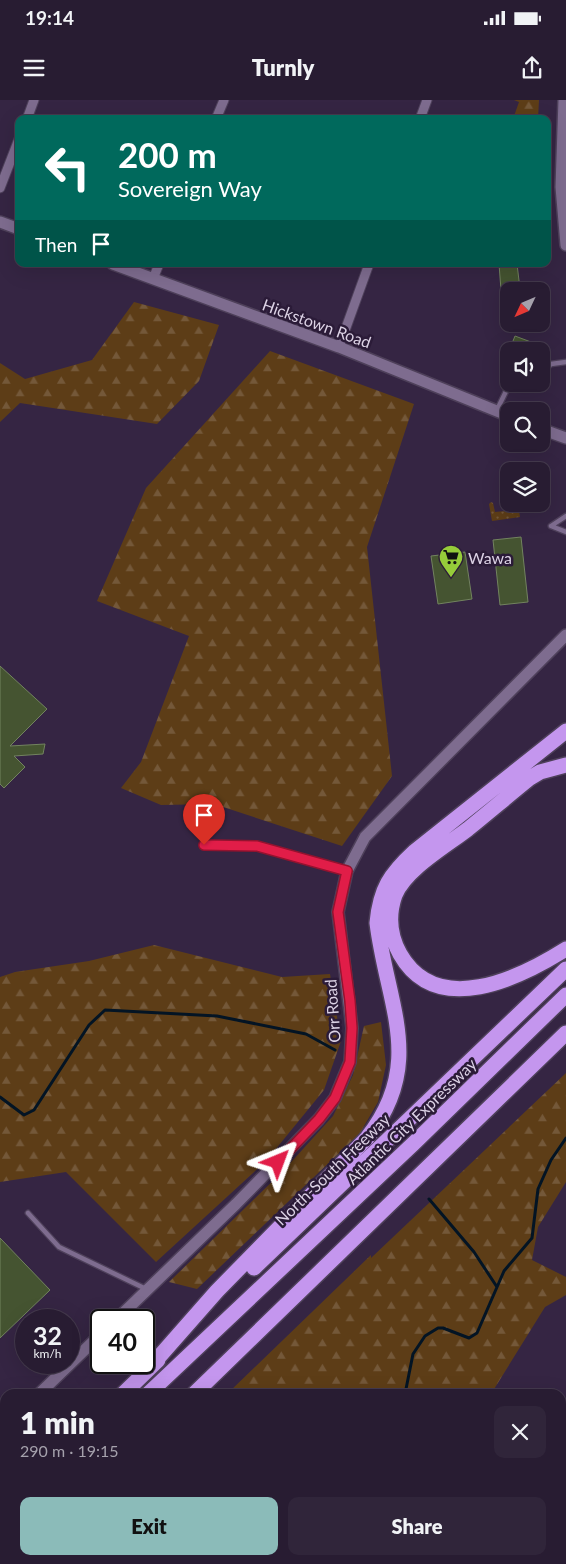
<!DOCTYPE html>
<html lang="en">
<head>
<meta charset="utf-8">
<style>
	body { margin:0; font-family:Lato,sans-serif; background:#30253a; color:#f1f3f6; height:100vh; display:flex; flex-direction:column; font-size:19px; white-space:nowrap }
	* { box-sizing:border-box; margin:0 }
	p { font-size:16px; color:#a5a1ac }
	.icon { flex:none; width:28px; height:28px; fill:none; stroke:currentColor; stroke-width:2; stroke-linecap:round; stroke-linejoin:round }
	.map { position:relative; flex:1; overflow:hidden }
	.drawer { position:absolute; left:0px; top:1289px; width:566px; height:176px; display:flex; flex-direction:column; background:#281c32; border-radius:15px 15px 0 0; box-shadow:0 5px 20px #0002,0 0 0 1px #443a4d }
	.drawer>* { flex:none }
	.guide { position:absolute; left:15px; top:15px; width:536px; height:152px; border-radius:10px; box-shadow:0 5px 20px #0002,0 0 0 1px #443a4d; background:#00695c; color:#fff; overflow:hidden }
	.needle { width:32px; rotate:226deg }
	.fabs { position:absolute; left:500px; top:182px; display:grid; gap:10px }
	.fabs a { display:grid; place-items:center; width:50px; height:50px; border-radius:10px; background:#281c32; box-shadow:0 5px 20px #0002,0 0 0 1px #443a4d; font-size:25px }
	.speed { position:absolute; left:15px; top:1209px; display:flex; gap:10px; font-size:25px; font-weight:700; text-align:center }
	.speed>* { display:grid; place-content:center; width:65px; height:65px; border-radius:50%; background:#281c32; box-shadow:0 5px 20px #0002,0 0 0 1px #443a4d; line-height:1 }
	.speed small { font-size:12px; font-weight:400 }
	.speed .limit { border:2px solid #111; border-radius:8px; background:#fff; color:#111 }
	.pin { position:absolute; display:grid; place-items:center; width:42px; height:42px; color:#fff; margin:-51px -21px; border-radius:50% 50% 50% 0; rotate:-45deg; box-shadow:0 0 5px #0007 }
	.pin .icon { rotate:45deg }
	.me { position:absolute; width:55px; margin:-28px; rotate:44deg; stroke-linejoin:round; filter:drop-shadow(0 0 4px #0008) }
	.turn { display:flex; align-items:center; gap:18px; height:105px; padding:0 20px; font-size:22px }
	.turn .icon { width:65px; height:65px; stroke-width:2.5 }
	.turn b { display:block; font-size:35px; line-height:42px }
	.then { display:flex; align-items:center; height:48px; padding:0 20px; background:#0003; gap:10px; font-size:19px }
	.round { display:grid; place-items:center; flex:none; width:52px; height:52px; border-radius:10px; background:#30253a }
	.head { display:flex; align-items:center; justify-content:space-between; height:85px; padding:0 20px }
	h1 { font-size:30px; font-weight:800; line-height:38px }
	.action { display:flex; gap:10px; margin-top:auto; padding:10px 20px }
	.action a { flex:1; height:58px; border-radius:10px; background:#8bbbb9; color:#111; font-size:20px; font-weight:800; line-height:58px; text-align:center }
	.action a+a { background:#30253a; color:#f1f3f6 }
	.status { display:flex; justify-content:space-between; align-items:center; height:35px; padding:0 25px; background:#281c32; direction:ltr }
	.status svg { height:14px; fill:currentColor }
	header { display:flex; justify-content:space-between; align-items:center; height:65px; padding:0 20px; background:#281c32; font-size:22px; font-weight:800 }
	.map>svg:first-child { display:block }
	.grass { fill:url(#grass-dots) }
	.forest { fill:url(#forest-firs) }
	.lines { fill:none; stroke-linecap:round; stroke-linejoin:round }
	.stream { stroke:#031424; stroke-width:3 }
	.building { fill:#455431; stroke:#72835f }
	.lane-casing { stroke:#4e405a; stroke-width:7 }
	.street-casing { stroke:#4e405a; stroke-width:11 }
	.secondary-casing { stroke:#4e405a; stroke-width:14 }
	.highway-casing { stroke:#4e405a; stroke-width:18 }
	.lane { stroke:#7e6c8f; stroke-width:4.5 }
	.street { stroke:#7e6c8f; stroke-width:9 }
	.secondary { stroke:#7e6c8f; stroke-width:11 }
	.highway { stroke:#c496ee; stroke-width:15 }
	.route-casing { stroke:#92132f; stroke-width:12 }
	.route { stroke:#e11d48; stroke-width:9 }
	.labels { text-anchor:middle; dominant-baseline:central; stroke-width:5; stroke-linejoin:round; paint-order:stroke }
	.street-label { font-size:16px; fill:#dcd2e5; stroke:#2b1b38 }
	.poi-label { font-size:16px; fill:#dcd2e5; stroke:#2b1b38; text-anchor:start }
</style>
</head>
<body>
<div class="status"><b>19:14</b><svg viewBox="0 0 49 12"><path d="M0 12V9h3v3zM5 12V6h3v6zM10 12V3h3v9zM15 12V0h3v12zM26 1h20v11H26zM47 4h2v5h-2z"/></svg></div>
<header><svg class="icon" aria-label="menu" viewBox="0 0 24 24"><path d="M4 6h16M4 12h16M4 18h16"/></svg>Turnly<svg class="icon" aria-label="share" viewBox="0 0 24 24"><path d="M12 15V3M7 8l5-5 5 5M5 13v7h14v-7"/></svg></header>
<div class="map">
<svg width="566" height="1464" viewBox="0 0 566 1464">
	<defs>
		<pattern id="grass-dots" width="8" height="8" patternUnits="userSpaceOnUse" patternTransform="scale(1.25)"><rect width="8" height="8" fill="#5d3d17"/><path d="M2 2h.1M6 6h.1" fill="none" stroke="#745839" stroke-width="1.8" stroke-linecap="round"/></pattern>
		<pattern id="forest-firs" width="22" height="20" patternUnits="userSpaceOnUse" patternTransform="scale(1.25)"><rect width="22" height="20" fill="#5d3d17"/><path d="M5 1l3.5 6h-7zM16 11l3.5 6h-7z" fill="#745839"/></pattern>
	</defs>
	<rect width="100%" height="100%" fill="#352543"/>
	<path class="grass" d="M491,402L493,403L495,412L514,410V404H518L520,417L492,421L489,404Z"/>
	<path class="forest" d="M514,0H539L538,19H513L519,2Z
		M134,202L219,225L199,281L157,324L20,303L0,322V263L25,279L92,260Z
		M270,251L414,304L367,447L392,676L342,746L214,704L161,705L121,688L141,662L189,536L97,501L146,388Z
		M154,845L282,877L330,874L341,941L324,990L266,1061L156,1162L66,1072L0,1082V877L15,872L89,861Z
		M381,922L386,965L378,1002L360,1033L197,1189L169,1182L283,1071L333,1016L353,975L364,926Z
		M566,973V1082L538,1127L532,1160L566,1177V1195L545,1207L491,1294H227L371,1155V1158Z
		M55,1460H277L274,1464H51Z"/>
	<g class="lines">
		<path class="stream" d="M0,997L24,1015L34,1010L89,925L105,910L217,916L306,934L335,950
			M429,1099L474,1152L497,1187
			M405,1294L413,1254L425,1236L438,1228H443L469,1238L477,1233L504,1171L532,1138L538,1089L551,1060L566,1038
			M236,1464L238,1460"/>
	</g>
	<path class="building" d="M499,164H517L520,189L501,190Z
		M515,236L531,242L527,251H509Z
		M521,437L528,502L500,505L493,440Z
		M465,452L472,499L438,504L431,456Z
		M0,566L47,609L10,646L45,644L43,654L14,656L25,667L4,688L0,684Z
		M0,1138L50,1190L0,1238Z"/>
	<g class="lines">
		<defs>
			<path id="lane" d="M541,273L551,264L566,262
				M497,310L509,285L512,284
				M551,426L566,416
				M551,426L566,432
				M204,745L257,746L345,771
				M28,1113L59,1147L146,1189
				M561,1320L566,1325
				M561,1440L566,1443"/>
			<path id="street" d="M27,19L34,0
				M216,19L224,0
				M420,19L427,0
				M0,88L19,39
				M153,179L159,164
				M339,247L369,164"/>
			<path id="secondary" d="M564,0L561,87L566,145
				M0,122L19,129
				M113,164L339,247L509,316
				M541,329L566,338
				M116,1220L236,1104L319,1019L335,998L350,962L352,928L338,812L347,771L365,737L566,535
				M39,1294L101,1234
				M0,1332L5,1327"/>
			<path id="highway" d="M566,665L540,672L530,678C509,695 489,712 468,729C446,746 406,769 395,795C388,815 390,836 400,854C437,919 520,878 566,849
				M254,1168L566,869
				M151,1266L217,1191L367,1038C426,963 387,905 377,823C380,789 390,774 415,751L566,631
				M123,1294L158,1260
				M148,1294L413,1044L566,895
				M194,1294L566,933
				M0,1412L5,1407
				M0,1432L5,1428
				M18,1464L22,1460"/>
		</defs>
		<use href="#lane" class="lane-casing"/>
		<use href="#street" class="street-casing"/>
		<use href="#secondary" class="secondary-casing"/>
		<use href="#highway" class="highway-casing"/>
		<use href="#lane" class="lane"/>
		<use href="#street" class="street"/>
		<use href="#secondary" class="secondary"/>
		<use href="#highway" class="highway"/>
	</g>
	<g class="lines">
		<defs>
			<path id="route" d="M204,745L257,746L347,771L338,812L350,901L352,928L350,962L335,998L319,1019L278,1062"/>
		</defs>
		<use href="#route" class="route-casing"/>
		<use href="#route" class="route"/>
	</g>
	<defs>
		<symbol id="supermarket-pin" viewBox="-11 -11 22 30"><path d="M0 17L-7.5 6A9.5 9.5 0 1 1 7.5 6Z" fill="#96cc3a" stroke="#2b1b38"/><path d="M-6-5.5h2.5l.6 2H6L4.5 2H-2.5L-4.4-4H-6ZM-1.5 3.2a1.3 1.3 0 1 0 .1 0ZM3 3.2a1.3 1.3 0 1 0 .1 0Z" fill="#111"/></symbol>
	</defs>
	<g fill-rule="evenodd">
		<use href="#supermarket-pin" x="437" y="443" width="28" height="38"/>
	</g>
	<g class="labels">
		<g class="street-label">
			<text transform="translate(317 223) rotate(20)">Hickstown Road</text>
			<text transform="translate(332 911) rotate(-94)">Orr Road</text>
			<text transform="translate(411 1021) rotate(-44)">Atlantic City Expressway</text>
			<text transform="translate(332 1069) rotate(-44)">North-South Freeway</text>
		</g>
		<g class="poi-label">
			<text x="468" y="457">Wawa</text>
		</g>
	</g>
</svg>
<div class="fabs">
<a><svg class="needle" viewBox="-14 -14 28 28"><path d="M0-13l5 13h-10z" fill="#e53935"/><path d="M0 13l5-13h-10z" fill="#a5a1ac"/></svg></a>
<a><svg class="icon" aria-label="sound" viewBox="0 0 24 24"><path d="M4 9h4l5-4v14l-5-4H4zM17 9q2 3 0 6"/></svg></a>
<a><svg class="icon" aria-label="search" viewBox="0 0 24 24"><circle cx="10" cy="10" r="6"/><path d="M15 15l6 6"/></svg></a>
<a><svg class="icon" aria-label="layers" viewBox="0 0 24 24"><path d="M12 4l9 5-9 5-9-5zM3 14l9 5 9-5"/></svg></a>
</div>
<div class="speed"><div>32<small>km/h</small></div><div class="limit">40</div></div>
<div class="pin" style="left:204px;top:745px;background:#d93025"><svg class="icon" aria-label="arrive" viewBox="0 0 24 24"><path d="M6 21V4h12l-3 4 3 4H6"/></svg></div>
<svg class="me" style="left:278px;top:1062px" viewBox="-20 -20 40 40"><path d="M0-17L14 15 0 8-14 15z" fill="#e11d48" stroke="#fff" stroke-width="4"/></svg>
<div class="guide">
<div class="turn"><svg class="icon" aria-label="left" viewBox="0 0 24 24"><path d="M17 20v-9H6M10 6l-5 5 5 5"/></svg><div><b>200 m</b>Sovereign Way</div></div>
<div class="then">Then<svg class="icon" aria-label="arrive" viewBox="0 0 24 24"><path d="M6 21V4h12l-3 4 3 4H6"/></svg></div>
</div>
<section class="drawer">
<div class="head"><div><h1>1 min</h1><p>290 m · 19:15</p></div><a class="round"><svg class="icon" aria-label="close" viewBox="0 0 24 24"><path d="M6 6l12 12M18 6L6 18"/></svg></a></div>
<div class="action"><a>Exit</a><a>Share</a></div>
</section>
</div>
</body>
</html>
